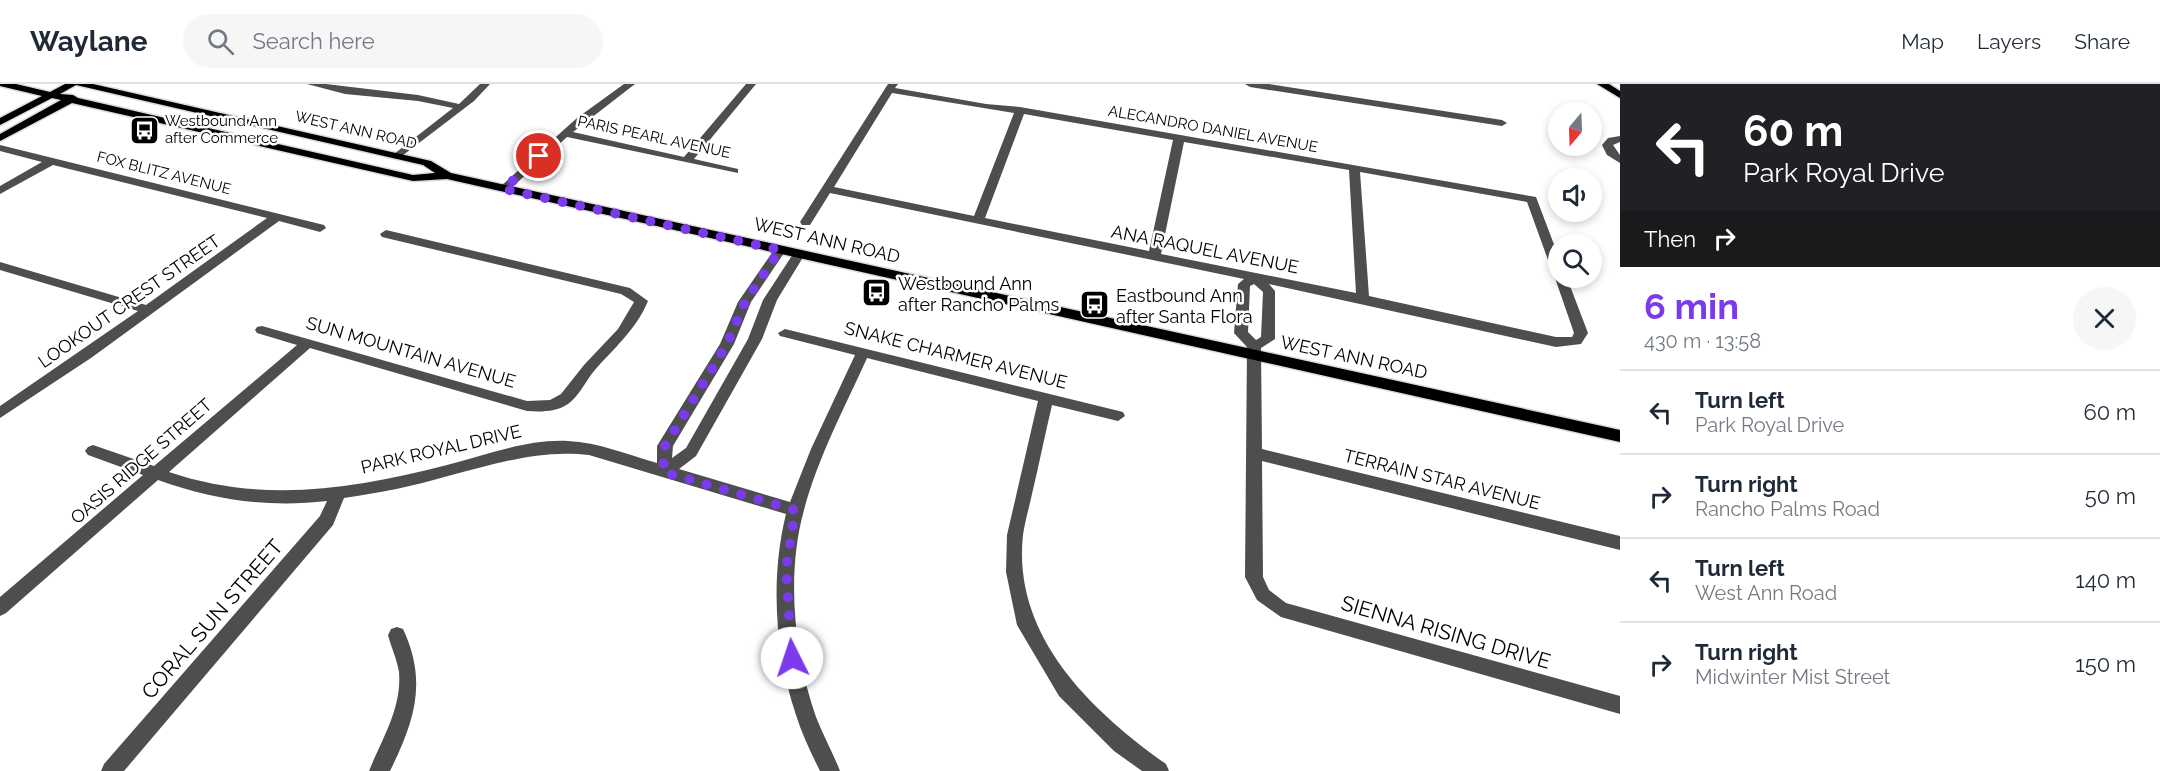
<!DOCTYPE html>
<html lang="en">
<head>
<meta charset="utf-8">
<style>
	body { margin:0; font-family:Raleway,sans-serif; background:#f6f6f7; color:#1f2937; height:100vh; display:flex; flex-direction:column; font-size:22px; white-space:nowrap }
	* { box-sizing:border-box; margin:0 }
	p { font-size:20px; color:#747a83 }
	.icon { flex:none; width:33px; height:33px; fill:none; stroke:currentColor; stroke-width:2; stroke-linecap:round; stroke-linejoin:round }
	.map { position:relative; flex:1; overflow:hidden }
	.panel { display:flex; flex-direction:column; background:#fff; width:540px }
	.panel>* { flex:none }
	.guide { background:#202124; color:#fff; overflow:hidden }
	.needle { width:39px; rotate:199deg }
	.tools { position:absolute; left:1548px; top:18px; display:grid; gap:12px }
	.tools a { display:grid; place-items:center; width:54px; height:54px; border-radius:50%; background:#fff; box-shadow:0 3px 9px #0003; font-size:30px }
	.pin { position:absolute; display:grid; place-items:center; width:51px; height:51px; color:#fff; margin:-26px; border:3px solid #fff; border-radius:50%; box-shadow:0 2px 6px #0007 }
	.me { position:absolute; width:66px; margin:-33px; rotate:356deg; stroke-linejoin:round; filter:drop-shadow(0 0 4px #0008) }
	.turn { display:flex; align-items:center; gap:21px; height:126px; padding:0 24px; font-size:27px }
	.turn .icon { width:78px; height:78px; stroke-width:2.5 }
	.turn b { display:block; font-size:42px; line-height:51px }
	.then { display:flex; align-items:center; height:57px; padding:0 24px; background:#0003; gap:12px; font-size:22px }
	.round { display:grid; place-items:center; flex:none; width:63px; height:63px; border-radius:32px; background:#f6f6f7 }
	.head { display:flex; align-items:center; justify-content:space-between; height:102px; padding:0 24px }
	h1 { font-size:36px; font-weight:700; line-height:45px; color:#7c3aed }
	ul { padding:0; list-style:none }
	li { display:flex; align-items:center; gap:18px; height:84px; padding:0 24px; border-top:2px solid #e0e1e3 }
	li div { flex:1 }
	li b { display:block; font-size:22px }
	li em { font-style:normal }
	header { display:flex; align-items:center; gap:36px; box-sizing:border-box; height:84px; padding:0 30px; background:#fff; border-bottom:2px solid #e0e1e3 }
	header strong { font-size:28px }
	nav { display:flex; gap:33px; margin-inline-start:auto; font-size:21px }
	.search { width:420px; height:54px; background:#f6f6f7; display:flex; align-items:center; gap:15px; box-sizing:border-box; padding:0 21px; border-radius:33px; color:#747a83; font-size:22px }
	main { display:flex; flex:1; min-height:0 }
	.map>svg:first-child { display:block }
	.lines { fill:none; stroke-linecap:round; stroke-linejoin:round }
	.major-casing { stroke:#dbdbdb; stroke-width:3 }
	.minor { fill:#4e4e4e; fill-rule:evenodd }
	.major { fill:#000; fill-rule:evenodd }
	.route { stroke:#7c3aed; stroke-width:10; stroke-dasharray:0 18 }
	.labels { text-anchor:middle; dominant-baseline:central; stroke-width:5; stroke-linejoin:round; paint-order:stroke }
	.far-poi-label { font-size:15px; fill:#000; stroke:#fff; text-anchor:start }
	.far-street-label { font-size:15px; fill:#000; stroke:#fff }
	.street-label { font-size:18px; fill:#000; stroke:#fff }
	.poi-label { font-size:18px; fill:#000; stroke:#fff; text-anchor:start }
	.near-street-label { font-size:21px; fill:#000; stroke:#fff }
</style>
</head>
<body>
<header>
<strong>Waylane</strong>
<div class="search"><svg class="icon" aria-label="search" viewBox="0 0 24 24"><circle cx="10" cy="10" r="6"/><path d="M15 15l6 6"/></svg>Search here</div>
<nav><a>Map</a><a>Layers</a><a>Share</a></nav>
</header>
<main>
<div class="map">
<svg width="1620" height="687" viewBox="0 0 1620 687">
	<rect width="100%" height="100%" fill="#fff"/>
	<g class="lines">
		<defs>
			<path id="major" d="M0,0H16L50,8L65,0H93L431,77L451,89L1620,346V358L447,95L413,97L72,19L0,57V50L61,16L52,14L0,41V34L42,12L0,2ZM76,1L423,81L435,89L413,91L78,14L73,11L60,10Z
				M1597,0H1609L1620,7V14Z"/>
		</defs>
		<use href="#major" class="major-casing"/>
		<path class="minor" d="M307,0H326L418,11L459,20L480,0H490L474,17L398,75L394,74V70L453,24L418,17L345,10Z
			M624,0H635L573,48L684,73L746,0H756L694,75L738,85V89L567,53L508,107H500V103L577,34Z
			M888,0H898L895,4L986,20L1020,23L1536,113L1558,171V194H1567L1588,249L1581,260L1556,263L1269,200L1275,207V255L1261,264L1262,365L1620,452V466L1262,377L1263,493L1269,506L1286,519L1620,612V630L1281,533L1257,516L1245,493L1247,263L1234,249L1238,200L1244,195L830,109L810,141H802L800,138ZM892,9L1014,29L974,132L834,103ZM1024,30L1173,56L1149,167L985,134ZM1184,58L1349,86L1356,209L1161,170ZM1360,88L1527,118L1552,187L1558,191L1555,194L1574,249L1572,253H1556L1369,212ZM1254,200L1263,208L1261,253L1256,256L1248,248L1250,202Z
			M1245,0H1269L1502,36L1507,39L1502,42L1250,3Z
			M1620,52V58L1613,61L1620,71V79L1607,71L1602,61L1608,54Z
			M0,61L324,141L326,144L320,148L279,137L91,274L0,334V322L138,227L0,186V178L146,221L267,134L53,81L0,110V102L42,78L0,67Z
			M386,146L630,204L648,217C636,246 614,264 594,287C585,298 579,312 568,320C556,328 541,328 527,327L310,264L169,388C264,420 352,405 447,381C487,371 526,355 568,357C598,358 628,371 657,379V362L720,260L738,218L776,163H784L786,166L751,218L734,260L673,362L672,374L686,364L748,255L763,216L795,167H803L805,170L777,216L762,255L696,372L679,385L790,418L811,365L855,271L780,252L778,249L785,245L1123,328L1125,332L1118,337L1052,321C1045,351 1039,380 1032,410C1029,424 1025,437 1023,451C1012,552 1091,627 1166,680L1169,687H1142L1114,667L1059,612L1017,541L1006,488L1007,451L1038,317L867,274C845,323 818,373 804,426C786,490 794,570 816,633C823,651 833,669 840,687H820C811,669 802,650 796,631C775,569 770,494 786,430L589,371C539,365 496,380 448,392C414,402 379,409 344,414L333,441L124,687H101L104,680L320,432L327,417C268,424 214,416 158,396L6,529L0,532V513L143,391L88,371L85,367L88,363L93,361L154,382L297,261L257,249L255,246L257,243L262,242L527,317L550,316L561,310L584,281L618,245L634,218L621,210L382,153L380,150Z
			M397,543L403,545C428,598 414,638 390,687H369C382,655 402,624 399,588C397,575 391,563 388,551L391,545Z"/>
		<use href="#major" class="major"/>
	</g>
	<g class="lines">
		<path class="route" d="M539,72L504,105L780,166L745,218L727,260L665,362L663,388L795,426L786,485L792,574"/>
	</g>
	<defs>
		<symbol id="bus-square" viewBox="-11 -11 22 22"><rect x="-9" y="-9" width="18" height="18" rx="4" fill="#000" stroke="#fff"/><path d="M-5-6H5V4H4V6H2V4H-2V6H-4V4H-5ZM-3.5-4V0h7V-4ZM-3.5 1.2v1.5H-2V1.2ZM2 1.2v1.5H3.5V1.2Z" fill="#fff"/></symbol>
	</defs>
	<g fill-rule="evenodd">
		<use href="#bus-square" x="128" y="30" width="33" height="33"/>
		<use href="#bus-square" x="860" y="192" width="33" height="33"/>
		<use href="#bus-square" x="1078" y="204" width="33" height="33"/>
	</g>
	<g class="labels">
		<g class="far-poi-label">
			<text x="165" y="37">Westbound Ann<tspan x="165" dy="17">after Commerce</tspan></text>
		</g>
		<g class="far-street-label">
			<text transform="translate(1213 45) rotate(10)">ALECANDRO DANIEL AVENUE</text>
			<text transform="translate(356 46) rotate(13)">WEST ANN ROAD</text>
			<text transform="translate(654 53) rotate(12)">PARIS PEARL AVENUE</text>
			<text transform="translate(164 89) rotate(14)">FOX BLITZ AVENUE</text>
		</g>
		<g class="street-label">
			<text transform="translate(827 156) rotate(13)">WEST ANN ROAD</text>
			<text transform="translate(1205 165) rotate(11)">ANA RAQUEL AVENUE</text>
			<text transform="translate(129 217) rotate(-35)">LOOKOUT CREST STREET</text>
			<text transform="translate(411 268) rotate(16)">SUN MOUNTAIN AVENUE</text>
			<text transform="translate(956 271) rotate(14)">SNAKE CHARMER AVENUE</text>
			<text transform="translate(1354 273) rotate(12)">WEST ANN ROAD</text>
			<text transform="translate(441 365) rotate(-13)">PARK ROYAL DRIVE</text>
			<text transform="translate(141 377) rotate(-41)">OASIS RIDGE STREET</text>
			<text transform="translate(1442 395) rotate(14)">TERRAIN STAR AVENUE</text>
		</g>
		<g class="poi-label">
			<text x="898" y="199">Westbound Ann<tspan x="898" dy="21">after Rancho Palms</tspan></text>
			<text x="1116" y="211">Eastbound Ann<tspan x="1116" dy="21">after Santa Flora</tspan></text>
		</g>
		<g class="near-street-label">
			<text transform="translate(212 535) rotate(-49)">CORAL SUN STREET</text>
			<text transform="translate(1446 548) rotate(16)">SIENNA RISING DRIVE</text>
		</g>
	</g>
</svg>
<div class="tools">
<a><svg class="needle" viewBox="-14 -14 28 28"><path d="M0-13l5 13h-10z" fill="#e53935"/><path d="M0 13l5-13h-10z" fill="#747a83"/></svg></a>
<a><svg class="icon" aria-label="sound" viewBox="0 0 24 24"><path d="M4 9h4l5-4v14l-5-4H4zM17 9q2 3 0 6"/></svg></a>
<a><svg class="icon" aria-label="search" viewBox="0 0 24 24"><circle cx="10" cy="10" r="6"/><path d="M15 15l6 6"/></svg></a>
</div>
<div class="pin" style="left:539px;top:72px;background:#d93025"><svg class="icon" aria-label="arrive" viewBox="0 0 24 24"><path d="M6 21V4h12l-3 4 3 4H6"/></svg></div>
<svg class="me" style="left:792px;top:574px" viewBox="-20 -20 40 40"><circle r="19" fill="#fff"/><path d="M0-13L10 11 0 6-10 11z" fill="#7c3aed"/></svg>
</div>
<section class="panel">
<div class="guide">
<div class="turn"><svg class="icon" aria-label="left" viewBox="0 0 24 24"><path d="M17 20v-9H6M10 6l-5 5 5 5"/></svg><div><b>60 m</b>Park Royal Drive</div></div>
<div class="then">Then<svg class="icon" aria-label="right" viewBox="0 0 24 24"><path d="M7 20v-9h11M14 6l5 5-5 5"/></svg></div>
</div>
<div class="head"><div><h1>6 min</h1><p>430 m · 13:58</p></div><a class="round"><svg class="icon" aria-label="close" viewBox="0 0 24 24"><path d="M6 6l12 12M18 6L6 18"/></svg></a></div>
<ul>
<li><svg class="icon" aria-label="left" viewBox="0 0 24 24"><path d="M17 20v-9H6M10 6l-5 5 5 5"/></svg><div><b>Turn left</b><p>Park Royal Drive</p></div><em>60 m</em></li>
<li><svg class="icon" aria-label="right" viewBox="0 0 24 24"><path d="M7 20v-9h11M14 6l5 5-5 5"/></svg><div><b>Turn right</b><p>Rancho Palms Road</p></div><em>50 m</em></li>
<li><svg class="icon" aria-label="left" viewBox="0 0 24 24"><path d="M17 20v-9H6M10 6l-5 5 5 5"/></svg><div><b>Turn left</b><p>West Ann Road</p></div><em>140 m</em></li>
<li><svg class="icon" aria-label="right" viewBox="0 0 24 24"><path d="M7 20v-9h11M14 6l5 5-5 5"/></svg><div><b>Turn right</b><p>Midwinter Mist Street</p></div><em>150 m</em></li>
</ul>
</section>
</main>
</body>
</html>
